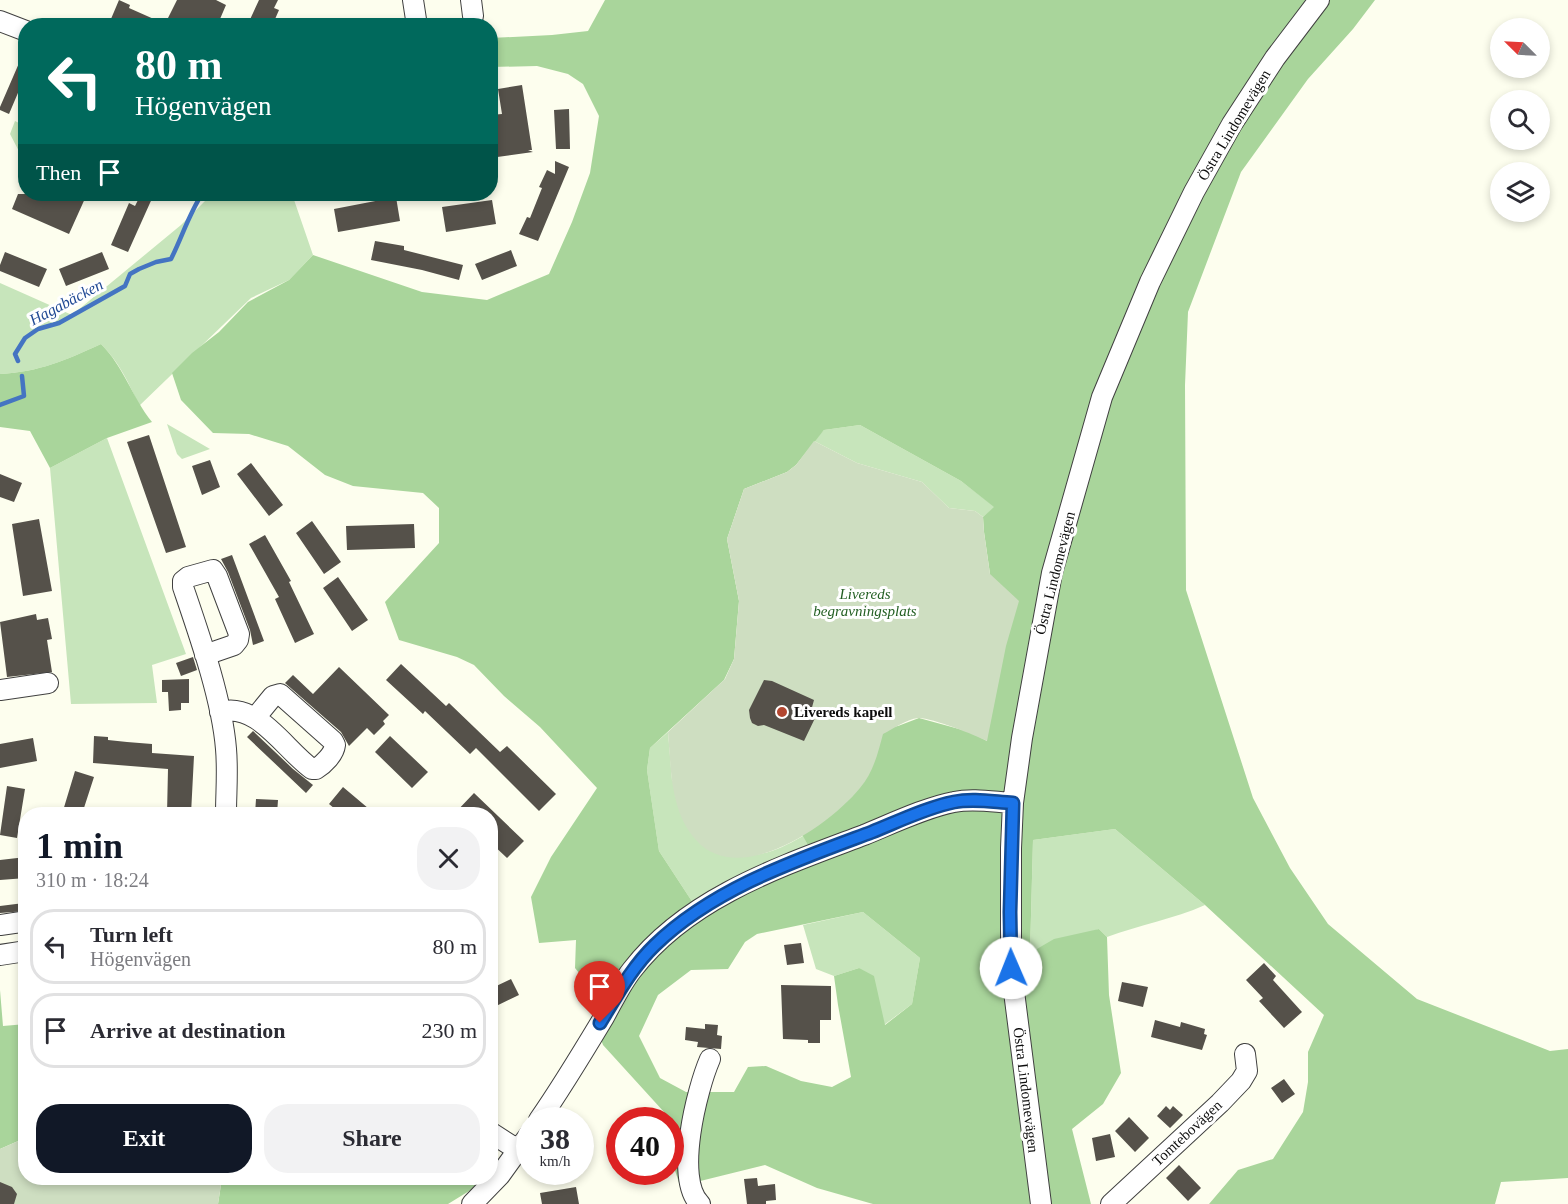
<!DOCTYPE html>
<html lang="en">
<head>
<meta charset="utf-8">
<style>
	body { margin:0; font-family:Georgia,serif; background:#f2f2f3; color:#2b2b33; height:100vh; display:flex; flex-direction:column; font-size:22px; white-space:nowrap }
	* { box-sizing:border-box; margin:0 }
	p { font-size:20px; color:#7c7c81 }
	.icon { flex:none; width:33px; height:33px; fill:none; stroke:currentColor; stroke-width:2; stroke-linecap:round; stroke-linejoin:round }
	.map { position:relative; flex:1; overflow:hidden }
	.sheet { position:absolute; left:18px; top:807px; width:480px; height:378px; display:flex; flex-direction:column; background:#fff; border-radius:24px; box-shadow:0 3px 9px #0003 }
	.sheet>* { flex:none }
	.guide { position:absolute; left:18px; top:18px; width:480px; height:183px; border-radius:24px; box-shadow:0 3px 9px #0003; background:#00695c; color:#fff; overflow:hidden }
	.needle { width:39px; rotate:294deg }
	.controls { position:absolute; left:1490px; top:18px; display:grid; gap:12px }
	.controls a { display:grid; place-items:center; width:60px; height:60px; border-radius:50%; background:#fff; box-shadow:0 3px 9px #0003; font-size:30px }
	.speed { position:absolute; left:516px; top:1107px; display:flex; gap:12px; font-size:30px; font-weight:700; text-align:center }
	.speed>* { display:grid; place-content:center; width:78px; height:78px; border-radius:50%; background:#fff; box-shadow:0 3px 9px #0003; line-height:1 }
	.speed small { font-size:15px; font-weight:400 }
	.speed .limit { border:9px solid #d22; background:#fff; color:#111 }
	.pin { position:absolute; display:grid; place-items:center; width:51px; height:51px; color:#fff; margin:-62px -26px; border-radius:50% 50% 50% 0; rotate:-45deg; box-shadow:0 0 6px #0007 }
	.pin .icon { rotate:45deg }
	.me { position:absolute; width:66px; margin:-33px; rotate:359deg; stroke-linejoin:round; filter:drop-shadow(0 0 4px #0008) }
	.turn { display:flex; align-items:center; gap:21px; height:126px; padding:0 18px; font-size:27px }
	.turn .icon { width:78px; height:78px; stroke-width:2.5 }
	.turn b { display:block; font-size:42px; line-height:51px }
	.then { display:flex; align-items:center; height:57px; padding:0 18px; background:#0003; gap:12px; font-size:22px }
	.round { display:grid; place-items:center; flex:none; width:63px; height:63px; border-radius:24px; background:#f2f2f3 }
	.overview { display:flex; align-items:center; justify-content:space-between; height:102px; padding:0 18px }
	h1 { font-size:36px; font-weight:800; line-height:45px; color:#111827 }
	.action { display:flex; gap:12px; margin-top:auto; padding:12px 18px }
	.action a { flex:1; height:69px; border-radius:24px; background:#111827; color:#fff; font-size:24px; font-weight:800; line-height:69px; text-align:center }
	.action a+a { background:#f2f2f3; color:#2b2b33 }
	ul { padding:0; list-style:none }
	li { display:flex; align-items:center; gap:18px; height:75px; margin:0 12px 9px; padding:0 6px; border:3px solid #e1e1e2; border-radius:24px }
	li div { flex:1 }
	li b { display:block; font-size:22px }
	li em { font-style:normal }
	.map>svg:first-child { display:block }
	.green { fill:#c7e5bb }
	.forest { fill:#a9d59b; fill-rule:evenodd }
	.cemetery { fill:#cedec1 }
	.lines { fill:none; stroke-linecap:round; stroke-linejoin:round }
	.stream { stroke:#4474c2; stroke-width:4.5 }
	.building { fill:#55514a }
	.minor-casing { stroke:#404040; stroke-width:22 }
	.minor { stroke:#fff; stroke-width:20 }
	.route-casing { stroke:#114b97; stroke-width:15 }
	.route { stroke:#1a73e8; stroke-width:10 }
	.poi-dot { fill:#b24630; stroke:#fff; stroke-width:2 }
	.labels { text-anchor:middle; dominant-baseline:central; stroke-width:6; stroke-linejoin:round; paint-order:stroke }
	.street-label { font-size:15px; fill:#0d0d0d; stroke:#fff }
	.park-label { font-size:15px; font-style:italic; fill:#235f23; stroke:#fff }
	.poi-label { font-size:15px; font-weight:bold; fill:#0d0d0d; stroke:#fff; text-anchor:start }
	.water-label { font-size:16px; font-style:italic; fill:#204994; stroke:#fff }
</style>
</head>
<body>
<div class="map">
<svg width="1568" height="1204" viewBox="0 0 1568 1204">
	<rect width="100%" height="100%" fill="#fdfeee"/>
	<path class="green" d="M15,121L25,126V160L23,159L10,134Z
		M212,194H292L313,255L289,280L251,298L139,406C129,383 119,362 101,344C66,360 39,372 0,374V283L72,315L181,225Z
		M167,424L210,449L182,459L177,454Z
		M860,425L961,481L995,507L983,517L975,511L949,508L922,482L857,463L814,441L824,430Z
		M107,438L186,654L152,665L157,703L71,704L50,468Z
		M668,732L672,780L728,856C760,857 775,852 803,836L811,851L695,906L659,851L647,770L650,748Z
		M1115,829L1205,905C1174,919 1139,925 1107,937L1099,929L1030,954L1033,840Z
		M863,912L920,958L912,1004L884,1025L859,968L834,976L816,969L803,925Z"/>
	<path class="forest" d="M605,0H1375L1353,29L1308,79L1241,172L1188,312L1185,385L1186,590L1253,798L1290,868L1328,924L1417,999L1550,1051L1568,1049V1178L1501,1182L1495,1204H1209L1238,1170L1273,1159L1303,1112L1308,1082V1052L1324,1015L1205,905L1115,829L1033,840L1030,953L1054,939L1099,929L1107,937L1109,995L1121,1073L1103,1104L1072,1129L1091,1204H873L817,1188L765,1165L680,1186L671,1158L670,1120H665L664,1112L603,1045L590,1008L594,991L575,968L576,940L539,943L531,897L551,857L597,788L540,727L504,696L474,665L457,657L399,640L385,602L439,543V508L423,493L353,486L325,475L288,446L249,434L213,433L181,400L172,373L192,353L219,332L248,302L289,280L313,255L422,292L487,300L549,274L572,222L590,173L599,116L583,84L568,74L537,66L491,67V38L552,35L588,31ZM860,425L961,481L994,507L983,517L984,532L990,574L987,741L970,732L919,718L898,726L710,760L790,813L815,858L695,906L659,851L647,770L650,748L724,680L734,659L739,601L727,539L744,489L787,472L796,465L824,430ZM863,912L920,958L912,1004L885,1025L874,976L859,968L834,976L838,1005L851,1077L832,1087L801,1081L766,1066L748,1067L734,1092H686L660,1078L639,1036L658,995L691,970L728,969L745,942L757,934Z
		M101,344C124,367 132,397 152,422L107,438L50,468L30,431L0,427V374C39,372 66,360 101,344Z
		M0,990L3,1026L26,1024L25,1138L0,1149Z
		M222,1178H486L474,1188L448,1204H218Z"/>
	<path class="cemetery" d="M814,441L857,463L922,482L949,508L975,511L983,517L984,532L990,574L1019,601L1006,646L987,741C975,735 930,717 918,718C907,719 893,729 883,734C878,753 873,773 860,788C830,825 740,888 697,841C670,813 671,768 668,732L725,679L734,659L739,601L727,539L744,489L787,472L796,465Z
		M25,1138L26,1178H222L218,1204H0V1149Z"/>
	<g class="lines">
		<path class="stream" d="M18,361L15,354L25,338L38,329L59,323L125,286L130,274L139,269L156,262L171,259C182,237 189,214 202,194
			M0,405L24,396L22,376"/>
	</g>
	<path class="building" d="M119,0L130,5L129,8L165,24L177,0H216L226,5L217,26H108Z
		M259,0H278L274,8L279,10L272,26H247Z
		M26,47V74L9,114L0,110V107Z
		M522,85L532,150H528L533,152L490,158V115L502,114L498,89Z
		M569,109L570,149H556L554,110Z
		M555,161L569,167L538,241L519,234L527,217L530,218L542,188L539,187L547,170L555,174Z
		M18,194H87L69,234L12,209Z
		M141,194H154L128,252L111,245L129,203L135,206Z
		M396,197L400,221L338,232L334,209Z
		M492,200L496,224L446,232L442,207Z
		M375,241L404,246V250L463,265L459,280L422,270L371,260Z
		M511,250L517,266L482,280L475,264Z
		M5,252L47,269L39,287L0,271V265Z
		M102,252L109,269L66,286L59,269Z
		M149,435L186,547L166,553L127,442Z
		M210,460L220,487L202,495L192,466Z
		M251,463L283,505L269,516L237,474Z
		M0,474L22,483L14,502L0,497Z
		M39,519L52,591L23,596L12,524Z
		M312,521L341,562L324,574L296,533Z
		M414,524L415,548L347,550L346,526Z
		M265,535L291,581L289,582L314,634L295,643L275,599L279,597L249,544Z
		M232,555L264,641L253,645L250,630L228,572L221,559Z
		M338,577L368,620L352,631L323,588Z
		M36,614L37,620L48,618L52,639L47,640L52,672L7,677L0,622Z
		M193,657L197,670L181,676L176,663Z
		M401,664L446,706L449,703L500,752L507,746L556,794L539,811L476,748L470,754L425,711L423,714L386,680Z
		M339,667L389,715L383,721L385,724L374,735L367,728L349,746L341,732L285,683L293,675L313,694Z
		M189,679V703H181V710L169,711L168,692H162V680Z
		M764,680L772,681L814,700L811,711L817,714L804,741L764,725L758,726L752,723L750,718L749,710Z
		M253,731L293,769L313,785L306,793L247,737Z
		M94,736L108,737V740L127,742L152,744V753L194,756L191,814H167L168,769L93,763Z
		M390,736L428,772L412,788L375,752Z
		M33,738L37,761L0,768V744Z
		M75,771L94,777L82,814H62Z
		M7,786L25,789L17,838L0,835Z
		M343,787L375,814H341L329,804Z
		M474,793L524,841L507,858L490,842V814H454Z
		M256,799L278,800L277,814H255Z
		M26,857V878L0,880V860Z
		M24,903L25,911L0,913V906Z
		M801,943L804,963L787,965L784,945Z
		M1264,963L1276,976L1273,980L1302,1012L1284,1028L1259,1001L1263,998L1246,980Z
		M511,979L519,995L490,1009V989Z
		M1122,982L1148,987L1143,1007L1118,1001Z
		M781,985L831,986V1020H820V1043H808V1040L783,1039Z
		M1155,1020L1180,1027L1181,1022L1205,1029L1204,1034L1207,1035L1202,1050L1151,1037Z
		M705,1024L718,1025L717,1035L722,1036L721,1049L697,1047L698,1042L685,1040L686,1027L705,1029Z
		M1284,1079L1295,1094L1282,1103L1271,1088Z
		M1166,1106L1170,1110L1173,1106L1183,1115L1170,1128L1157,1116Z
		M1129,1117L1149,1138L1135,1152L1115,1131Z
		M1110,1134L1115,1157L1096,1161L1092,1138Z
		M1179,1165L1201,1188L1188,1201L1166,1178Z
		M757,1178L758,1186L775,1184L776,1200L766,1201V1204H747L744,1179Z
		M0,1182L12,1187L17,1194L14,1204H0Z
		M576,1187L579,1204H542L540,1193Z"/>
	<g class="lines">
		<defs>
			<path id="minor" d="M413,0L417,26
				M471,0L473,16
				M0,21L26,31
				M205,655L234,645L238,640L239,634L217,576L213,570L188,577L183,581V587C199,634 222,699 226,749C228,771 226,793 226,814
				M0,690L48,683
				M220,712C257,701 285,750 312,769H316C324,764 334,754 335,745L333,741L280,694L273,696L255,718
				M0,925L21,922
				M0,955L26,951
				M539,1120C562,1087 583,1052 604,1017C613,1001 621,984 632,970C688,897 782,866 864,835C891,824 927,807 954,802C973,798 994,802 1013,803
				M490,1132L518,1150L530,1134
				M472,1204L500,1175L518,1150
				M700,1204C674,1179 697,1089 710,1059
				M1041,1204L1011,968V848L1013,803L1022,738L1052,573L1102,397L1150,282L1194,192L1232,124L1275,58L1319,0
				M1111,1204L1220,1103L1241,1081L1247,1071L1245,1054"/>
		</defs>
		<use href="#minor" class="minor-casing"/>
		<use href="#minor" class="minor"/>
	</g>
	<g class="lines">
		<defs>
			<path id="route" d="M600,1023C617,995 632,967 655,945C714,888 797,860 872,832C897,822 928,807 954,802C973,798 994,802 1013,803L1010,912L1011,968"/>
		</defs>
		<use href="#route" class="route-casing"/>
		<use href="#route" class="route"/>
	</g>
	<circle class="poi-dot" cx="782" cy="712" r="6"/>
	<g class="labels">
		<g class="street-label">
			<text transform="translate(1234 125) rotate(-59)">Östra Lindomevägen</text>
			<text transform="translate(1055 573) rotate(-76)">Östra Lindomevägen</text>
			<text transform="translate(1026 1090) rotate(83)">Östra Lindomevägen</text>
			<text transform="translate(1187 1133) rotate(-43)">Tomtebovägen</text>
		</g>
		<g class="park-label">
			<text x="865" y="594">Livereds<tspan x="865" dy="17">begravningsplats</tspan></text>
		</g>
		<g class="poi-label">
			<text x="794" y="712">Livereds kapell</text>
		</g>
		<g class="water-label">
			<text transform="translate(66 302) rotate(-28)">Hagabäcken</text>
		</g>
	</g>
</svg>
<div class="controls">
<a><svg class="needle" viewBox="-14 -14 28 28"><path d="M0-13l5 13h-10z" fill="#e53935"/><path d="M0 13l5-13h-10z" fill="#7c7c81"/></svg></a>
<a><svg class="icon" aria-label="search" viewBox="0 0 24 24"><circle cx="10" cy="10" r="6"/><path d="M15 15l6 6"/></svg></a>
<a><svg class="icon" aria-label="layers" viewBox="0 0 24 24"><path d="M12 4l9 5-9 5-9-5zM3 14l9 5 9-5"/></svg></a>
</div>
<div class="speed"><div>38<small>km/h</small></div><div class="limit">40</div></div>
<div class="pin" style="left:600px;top:1023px;background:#d93025"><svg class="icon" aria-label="arrive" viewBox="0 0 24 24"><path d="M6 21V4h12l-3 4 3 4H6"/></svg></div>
<svg class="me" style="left:1011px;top:968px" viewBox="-20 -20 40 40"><circle r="19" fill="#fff"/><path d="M0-13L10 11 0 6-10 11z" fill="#1a73e8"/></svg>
<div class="guide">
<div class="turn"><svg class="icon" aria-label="left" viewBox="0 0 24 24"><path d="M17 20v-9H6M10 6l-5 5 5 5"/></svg><div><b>80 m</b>Högenvägen</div></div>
<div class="then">Then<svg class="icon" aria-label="arrive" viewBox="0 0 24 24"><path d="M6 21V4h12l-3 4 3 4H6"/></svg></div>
</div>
<section class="sheet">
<div class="overview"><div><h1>1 min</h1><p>310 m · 18:24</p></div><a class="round"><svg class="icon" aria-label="close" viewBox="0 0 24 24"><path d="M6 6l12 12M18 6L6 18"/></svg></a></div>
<ul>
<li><svg class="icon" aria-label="left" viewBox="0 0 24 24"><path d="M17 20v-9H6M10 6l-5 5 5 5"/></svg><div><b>Turn left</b><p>Högenvägen</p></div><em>80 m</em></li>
<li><svg class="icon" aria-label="arrive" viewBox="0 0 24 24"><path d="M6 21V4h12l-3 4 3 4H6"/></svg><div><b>Arrive at destination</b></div><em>230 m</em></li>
</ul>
<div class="action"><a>Exit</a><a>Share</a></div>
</section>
</div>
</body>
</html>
